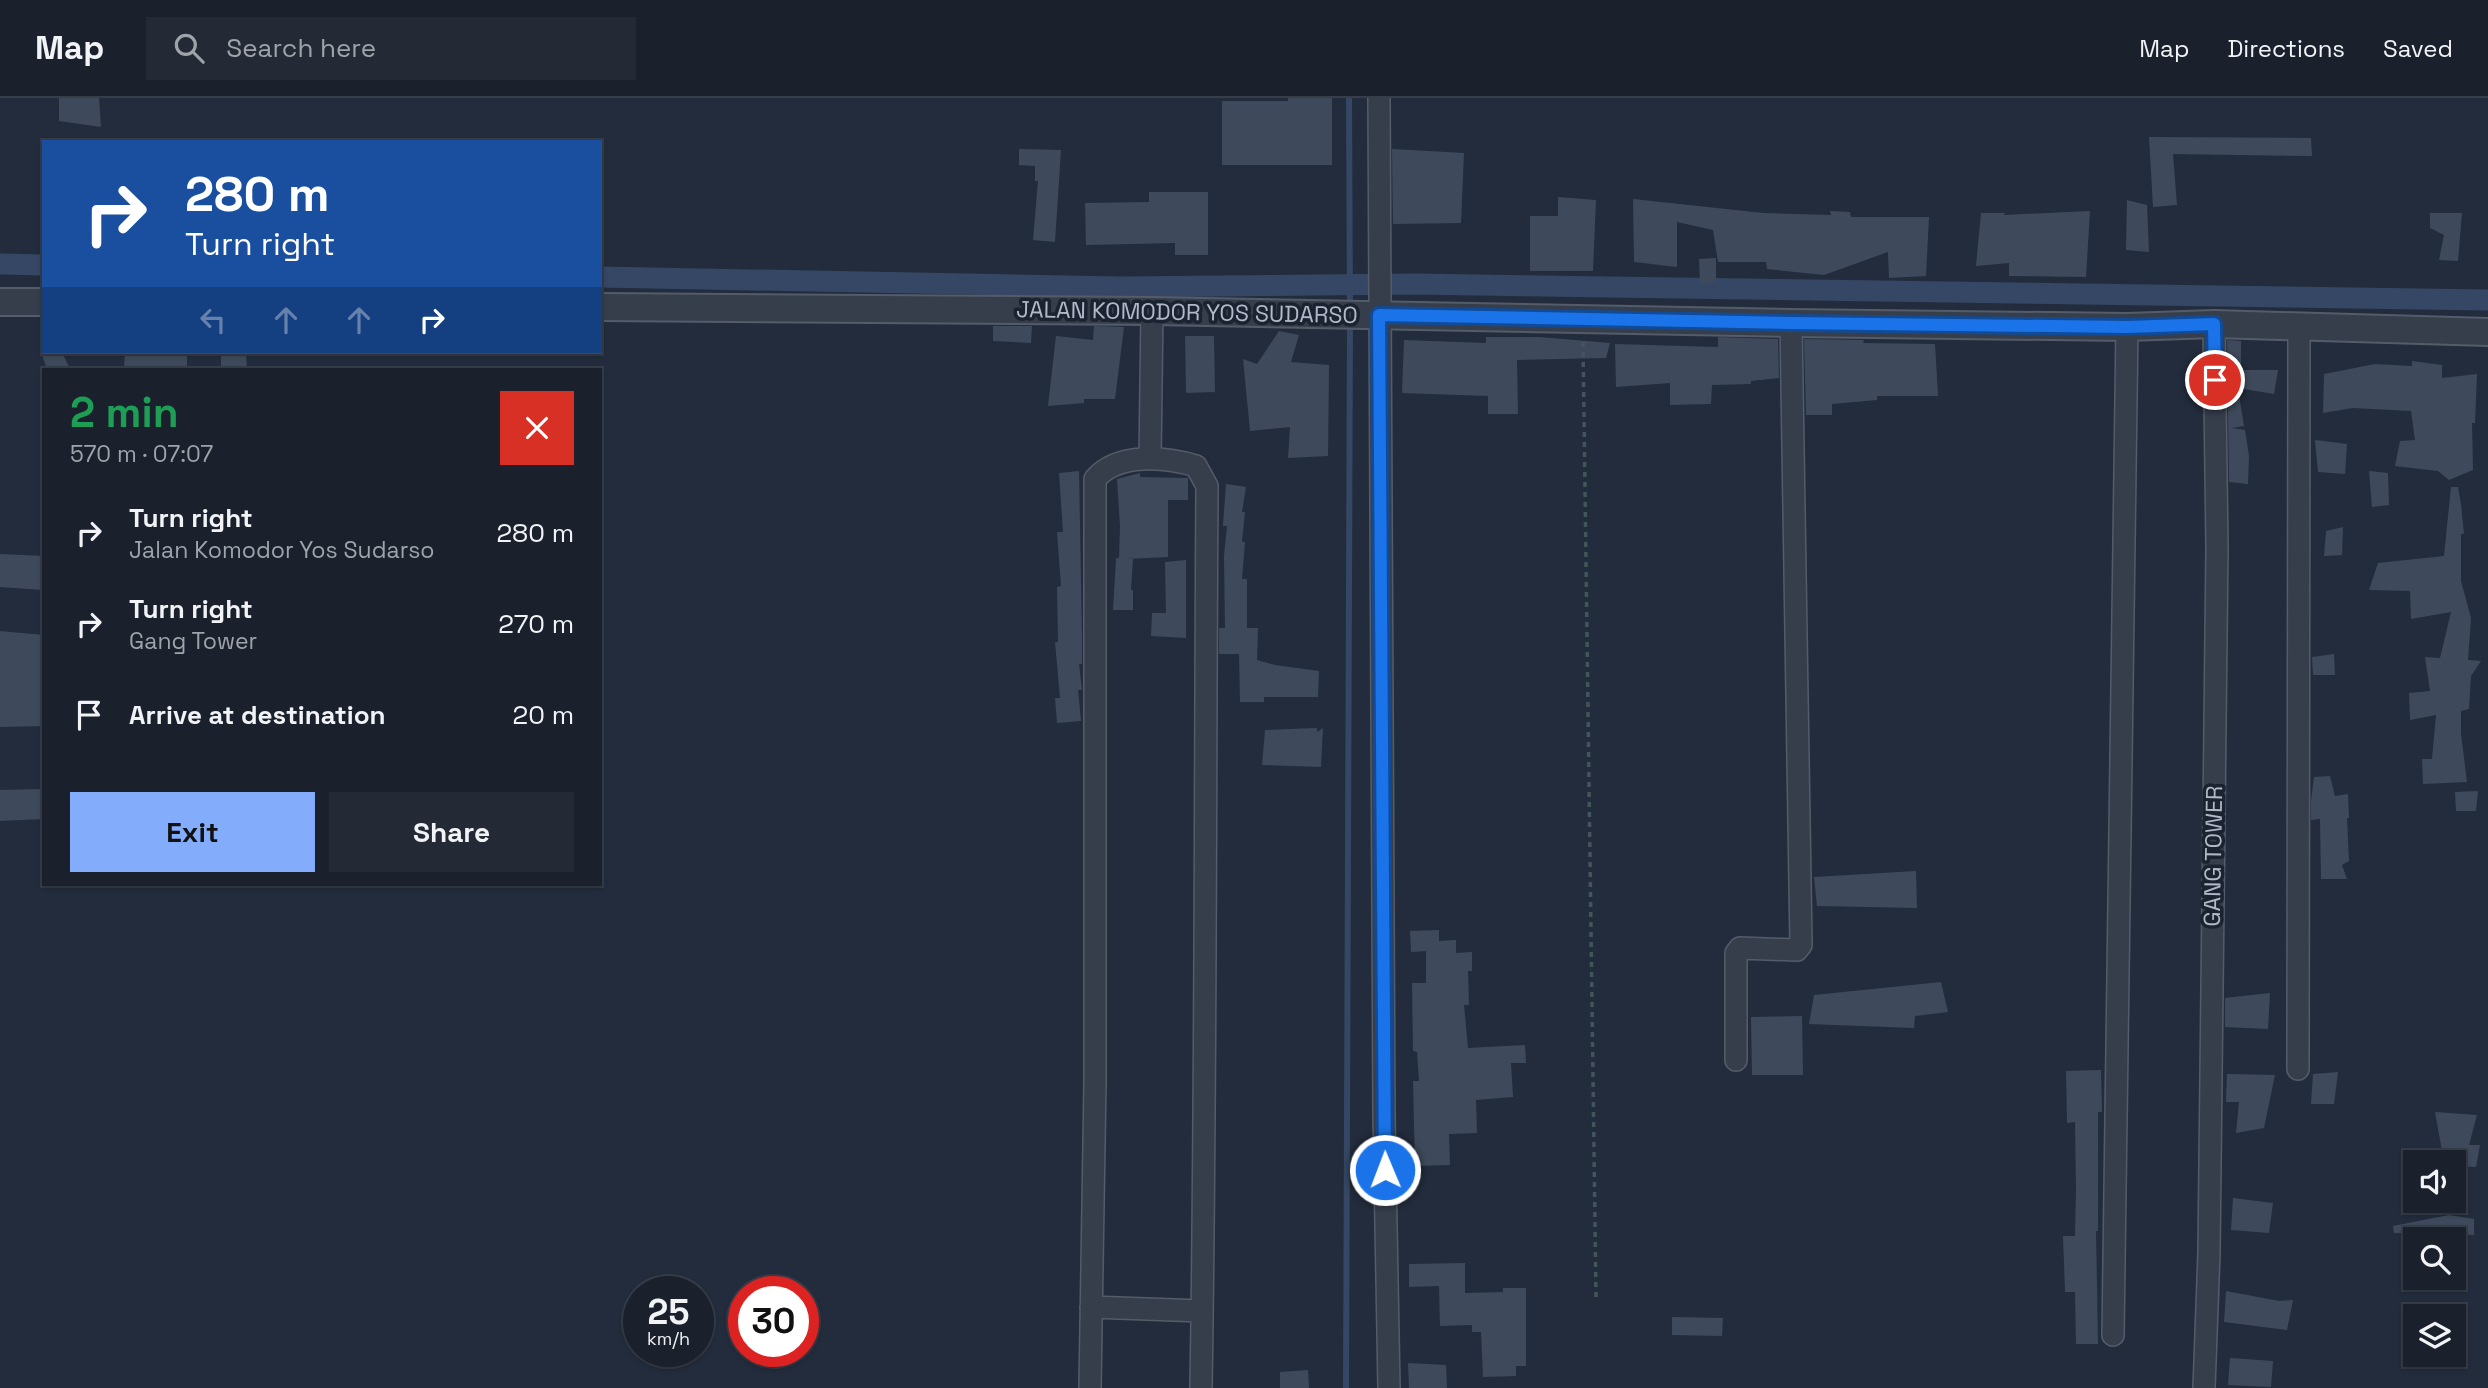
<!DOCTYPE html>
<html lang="en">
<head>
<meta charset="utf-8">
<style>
	body { margin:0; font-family:"Space Grotesk",sans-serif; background:#232935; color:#f1f3f6; height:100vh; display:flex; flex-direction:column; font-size:26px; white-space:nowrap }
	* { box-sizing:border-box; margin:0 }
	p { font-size:23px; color:#9fa3aa }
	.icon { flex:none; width:38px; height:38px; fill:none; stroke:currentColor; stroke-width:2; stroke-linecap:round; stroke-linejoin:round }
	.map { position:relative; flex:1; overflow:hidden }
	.drawer { position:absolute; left:42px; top:270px; width:560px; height:518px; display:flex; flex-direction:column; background:#1a212d; border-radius:0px; box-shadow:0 2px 5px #0004,0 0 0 2px #383e49 }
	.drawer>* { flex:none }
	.hud { position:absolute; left:42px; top:42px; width:560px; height:214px; border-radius:0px; box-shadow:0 2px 5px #0004,0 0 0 2px #383e49; background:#1a4fa0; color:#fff; overflow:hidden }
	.buttons { position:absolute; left:2403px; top:1052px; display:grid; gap:14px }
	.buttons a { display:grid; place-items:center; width:63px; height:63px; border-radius:0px; background:#1a212d; box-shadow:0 2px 5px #0004,0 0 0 2px #383e49; font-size:35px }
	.speed { position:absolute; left:623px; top:1178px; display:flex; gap:14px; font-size:35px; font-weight:700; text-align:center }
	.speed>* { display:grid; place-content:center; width:91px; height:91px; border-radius:50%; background:#1a212d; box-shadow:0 2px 5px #0004,0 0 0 2px #383e49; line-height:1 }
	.speed small { font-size:18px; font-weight:400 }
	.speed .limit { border:10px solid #d22; background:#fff; color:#111 }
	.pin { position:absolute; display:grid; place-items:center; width:60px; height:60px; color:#fff; margin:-30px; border:4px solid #fff; border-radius:50%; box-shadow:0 2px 7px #0007 }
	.me { position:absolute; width:77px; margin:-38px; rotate:359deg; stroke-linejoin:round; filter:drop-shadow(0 0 5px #0008) }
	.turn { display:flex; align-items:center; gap:24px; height:147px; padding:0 28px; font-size:32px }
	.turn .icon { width:91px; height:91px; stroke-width:2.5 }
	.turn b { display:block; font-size:49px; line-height:60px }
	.lanes { display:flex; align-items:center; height:66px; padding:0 28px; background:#0003; justify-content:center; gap:35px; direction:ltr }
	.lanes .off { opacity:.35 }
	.round { display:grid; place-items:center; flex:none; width:74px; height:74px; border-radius:0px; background:#232935 }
	.summary { display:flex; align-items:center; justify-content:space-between; height:119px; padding:0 28px }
	h1 { font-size:42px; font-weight:800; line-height:52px; color:#1e9e55 }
	.cta { display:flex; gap:14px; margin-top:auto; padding:14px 28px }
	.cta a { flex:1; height:80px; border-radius:0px; background:#83acfb; color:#111; font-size:28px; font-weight:800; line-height:80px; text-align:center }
	.cta a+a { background:#232935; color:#f1f3f6 }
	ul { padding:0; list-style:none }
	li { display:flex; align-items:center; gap:21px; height:91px; padding:0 28px }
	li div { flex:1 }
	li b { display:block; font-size:26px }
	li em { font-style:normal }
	header { display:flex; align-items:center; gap:42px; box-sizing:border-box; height:98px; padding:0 35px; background:#1a212d; border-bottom:2px solid #383e49 }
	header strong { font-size:33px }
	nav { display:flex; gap:38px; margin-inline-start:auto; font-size:24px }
	.search { width:490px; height:63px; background:#232935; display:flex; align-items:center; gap:18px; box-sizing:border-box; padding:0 24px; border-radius:0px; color:#9fa3aa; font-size:26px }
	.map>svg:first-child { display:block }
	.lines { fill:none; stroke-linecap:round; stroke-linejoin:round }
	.stream { stroke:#354764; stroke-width:6 }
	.canal { stroke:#354764; stroke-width:21 }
	.building { fill:#3e4a5b }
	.minor-casing { stroke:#545c6a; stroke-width:24 }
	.tertiary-casing { stroke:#545c6a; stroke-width:30 }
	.path { stroke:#42565a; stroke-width:3.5; stroke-dasharray:5 5; stroke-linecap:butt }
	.minor { stroke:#363e4c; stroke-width:21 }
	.tertiary { stroke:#363e4c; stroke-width:26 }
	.route-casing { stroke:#114b97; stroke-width:18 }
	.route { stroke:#1a73e8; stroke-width:12 }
	.labels { text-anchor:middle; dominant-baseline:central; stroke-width:7; stroke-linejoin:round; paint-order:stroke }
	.street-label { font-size:23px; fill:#b1b9c8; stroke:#1b2331 }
</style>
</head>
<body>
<header>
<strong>Map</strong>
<div class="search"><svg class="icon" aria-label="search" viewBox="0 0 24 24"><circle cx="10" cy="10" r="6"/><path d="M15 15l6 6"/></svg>Search here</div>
<nav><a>Map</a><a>Directions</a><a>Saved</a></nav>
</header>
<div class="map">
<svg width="2488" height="1290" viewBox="0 0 2488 1290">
	<rect width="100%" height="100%" fill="#222c3c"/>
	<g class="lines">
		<path class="stream" d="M1349,0L1350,212
			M1346,1290L1350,222"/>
		<path class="canal" d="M0,166L44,167
			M600,179L1120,189L1413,186L2488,202"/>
	</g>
	<path class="building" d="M59,0H99L101,29L59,23Z
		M1288,0H1332V67H1222V3H1288Z
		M2149,39L2311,40L2312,58L2173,56L2177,107L2153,109Z
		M1019,51L1061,52L1055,144L1033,142L1038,83H1035V68L1019,67Z
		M1392,51L1464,55L1461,125L1393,126Z
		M1149,94H1208V157H1175V145L1086,147L1085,105L1149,104Z
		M1558,99L1596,102L1593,173H1530V118H1558Z
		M1633,101L1763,115L1831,117L1830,113L1850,114L1851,119H1929L1926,178L1889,180L1888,154L1824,177L1767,171L1766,164H1718L1713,132L1677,124V169L1634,164Z
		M2127,102L2147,107L2149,154L2126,152Z
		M2090,113L2086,179L2009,178V165L1976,168L1981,115H2005L2004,117Z
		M2430,115H2462L2458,163L2439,162L2444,137L2430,130Z
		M1716,160V184L1700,186L1699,161Z
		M993,228H1032L1031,245L993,243Z
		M1094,228L1124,229L1115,301H1084V305L1048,308L1056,238L1093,242Z
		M1279,233L1299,237L1291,264L1329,267L1328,358L1288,360L1290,329L1250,333L1243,261L1257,266Z
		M1185,238H1214L1215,294L1186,295Z
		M1486,239H1539L1610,245L1606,260L1517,262L1518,316H1488V298L1402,295L1404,242L1486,245Z
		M1718,239L1778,241L1779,280L1751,283V286L1712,287L1711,306L1670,307V285L1616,289L1615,246L1718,249Z
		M1804,241L1864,242L1863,245L1935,246L1938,298H1877V302L1832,306V317H1806Z
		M2227,242L2241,243V272H2278L2274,296L2238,290L2244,328L2232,330L2245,332L2249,358L2248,386L2229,384Z
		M41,254H62L70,271H47Z
		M125,254H187V271H124Z
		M221,254H246L247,271H221Z
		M2412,263L2442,267V280L2477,276L2475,325H2472L2473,372L2449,382L2438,373L2395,368L2400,343L2415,342L2411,313L2353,310L2323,315L2324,276L2375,266L2412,268Z
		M2315,342L2347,346L2345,376L2318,374Z
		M1079,373L1082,538V566H1079L1082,592H1078L1081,623L1057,625L1055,600H1060L1055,544H1058L1057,489L1061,488L1057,434H1063L1059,375Z
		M2369,373L2388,375L2389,407L2372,409Z
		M1140,375V379L1188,380V402H1168V459L1126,461H1133L1131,492H1133V512H1113L1116,460H1119L1120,428L1117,381Z
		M1226,386L1246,389L1242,414H1245L1242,444H1245L1242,481H1247V530H1258L1257,562L1275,567L1319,573L1318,599H1264V604H1240L1239,556H1219V530H1225L1224,458L1227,428H1223Z
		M2451,389H2458L2461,406L2464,436H2461V483L2471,520L2468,562L2481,563L2471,578L2469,611L2461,613V636L2467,684L2423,686L2422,661H2432L2436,617L2410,622L2409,595L2430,593L2425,559L2440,560L2451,514L2411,521L2410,493L2369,492L2378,465L2444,458Z
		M2343,429L2342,457L2324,458L2326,433Z
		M0,456L44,458V492L0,489Z
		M1186,462V540L1151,538L1152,515H1166L1165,464Z
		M0,533L44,537V628L0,629Z
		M2334,556L2335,577H2313L2312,559Z
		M1317,630V634L1323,630L1321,669L1262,667L1265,632Z
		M2330,678L2335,698L2348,696L2349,720H2347L2349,763L2342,767L2347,781H2321L2320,721L2311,722V703L2314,679Z
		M44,691V721L0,723V692Z
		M2478,693L2476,713H2456L2455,694Z
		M1916,773L1917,810L1817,808L1814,779Z
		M1439,832V843L1456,842V855L1472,854V873H1468L1469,907H1464L1468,950L1525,947L1526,965H1511L1513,999L1476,1002L1477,1035L1449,1036L1450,1067L1415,1068L1413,983H1419L1417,954L1413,953L1412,885H1426V853L1411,854L1410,833Z
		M1941,884L1948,914L1915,918L1914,930L1809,926L1814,897Z
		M2270,895L2268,931L2225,929V900Z
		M1802,918L1803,977H1752L1751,919Z
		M2101,972L2102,1014H2098V1133H2096L2098,1246H2076L2075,1194H2065L2063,1138H2075L2076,1091L2075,1024L2067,1025L2066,973Z
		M2338,974L2334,1006H2311L2313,976Z
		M2227,976L2275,977L2264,1030L2236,1035L2239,1004H2226Z
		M2435,1014L2477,1017L2469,1047H2480L2476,1069L2454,1068V1064H2444Z
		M2233,1100L2273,1105L2269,1135L2231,1132Z
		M2449,1117L2474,1121V1137L2394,1135L2393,1128Z
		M1465,1165V1195L1503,1194V1190H1526V1268H1516V1278L1483,1279L1481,1234H1472V1227L1440,1228L1439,1188L1409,1189V1166Z
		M2226,1193L2279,1203L2293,1202L2287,1232L2224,1224Z
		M1672,1219L1723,1220L1722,1238L1672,1237Z
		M2230,1260L2273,1263L2271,1289L2228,1287Z
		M1408,1265L1446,1267L1447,1290H1409Z
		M1308,1272L1309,1290H1280V1274Z"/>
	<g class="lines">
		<defs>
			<path id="minor" d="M1379,0L1384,1018L1389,1290
				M1150,360L1152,213
				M1736,962V855L1740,850L1797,852L1801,847L1791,225
				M2298,971L2299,228
				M1091,1209L1202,1213
				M2113,1237L2127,229
				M1090,1290L1095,984V381C1118,354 1166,359 1196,368L1207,388C1205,689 1206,989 1201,1290
				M2204,1290L2209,1155L2217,450L2214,226"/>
			<path id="tertiary" d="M0,204H44
				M600,209L1152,213L1791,225L2127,229L2214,226L2488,234"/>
		</defs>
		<use href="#minor" class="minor-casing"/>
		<use href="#tertiary" class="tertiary-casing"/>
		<path class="path" d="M1583,244L1596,1199"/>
		<use href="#minor" class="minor"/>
		<use href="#tertiary" class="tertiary"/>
	</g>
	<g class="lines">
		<defs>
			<path id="route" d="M1385,1072L1379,217L1791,225L2127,229L2214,226L2215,282"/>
		</defs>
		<use href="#route" class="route-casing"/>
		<use href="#route" class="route"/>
	</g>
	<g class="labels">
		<g class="street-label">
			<text transform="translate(1187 214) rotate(1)">JALAN KOMODOR YOS SUDARSO</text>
			<text transform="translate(2213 758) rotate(-89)">GANG TOWER</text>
		</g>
	</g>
</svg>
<div class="buttons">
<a><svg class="icon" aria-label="sound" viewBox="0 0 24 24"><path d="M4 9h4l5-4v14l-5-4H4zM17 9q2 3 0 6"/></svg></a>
<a><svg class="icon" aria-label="search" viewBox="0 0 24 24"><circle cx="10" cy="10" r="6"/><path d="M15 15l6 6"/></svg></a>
<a><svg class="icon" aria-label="layers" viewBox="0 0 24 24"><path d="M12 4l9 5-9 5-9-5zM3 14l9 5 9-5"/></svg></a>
</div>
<div class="speed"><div>25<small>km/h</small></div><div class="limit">30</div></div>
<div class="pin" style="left:2215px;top:282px;background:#d93025"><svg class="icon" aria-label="arrive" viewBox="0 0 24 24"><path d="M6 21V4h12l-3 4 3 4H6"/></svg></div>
<svg class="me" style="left:1385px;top:1072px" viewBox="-20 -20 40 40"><circle r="17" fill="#1a73e8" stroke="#fff" stroke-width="3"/><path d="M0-11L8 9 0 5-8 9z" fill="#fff"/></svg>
<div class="hud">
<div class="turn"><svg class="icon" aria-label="right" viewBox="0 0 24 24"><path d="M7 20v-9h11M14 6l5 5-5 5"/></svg><div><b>280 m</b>Turn right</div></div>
<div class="lanes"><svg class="icon off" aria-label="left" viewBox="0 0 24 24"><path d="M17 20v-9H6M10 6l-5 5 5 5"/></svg><svg class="icon off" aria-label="ahead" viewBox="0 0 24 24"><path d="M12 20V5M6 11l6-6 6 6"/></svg><svg class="icon off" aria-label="ahead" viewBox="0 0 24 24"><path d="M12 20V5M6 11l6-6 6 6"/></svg><svg class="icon" aria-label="right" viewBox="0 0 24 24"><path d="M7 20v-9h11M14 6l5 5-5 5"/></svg></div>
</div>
<section class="drawer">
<div class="summary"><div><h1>2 min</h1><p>570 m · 07:07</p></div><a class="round" style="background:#d93025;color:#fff"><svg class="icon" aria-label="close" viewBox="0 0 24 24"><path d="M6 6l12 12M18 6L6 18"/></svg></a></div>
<ul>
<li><svg class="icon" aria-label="right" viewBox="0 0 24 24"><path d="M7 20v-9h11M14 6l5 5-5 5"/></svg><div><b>Turn right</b><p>Jalan Komodor Yos Sudarso</p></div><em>280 m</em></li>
<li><svg class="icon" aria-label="right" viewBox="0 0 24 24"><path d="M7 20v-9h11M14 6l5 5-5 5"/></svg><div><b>Turn right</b><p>Gang Tower</p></div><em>270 m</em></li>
<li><svg class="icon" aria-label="arrive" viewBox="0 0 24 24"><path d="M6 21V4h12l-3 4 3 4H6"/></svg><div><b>Arrive at destination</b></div><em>20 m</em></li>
</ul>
<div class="cta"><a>Exit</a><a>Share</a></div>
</section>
</div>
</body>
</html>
